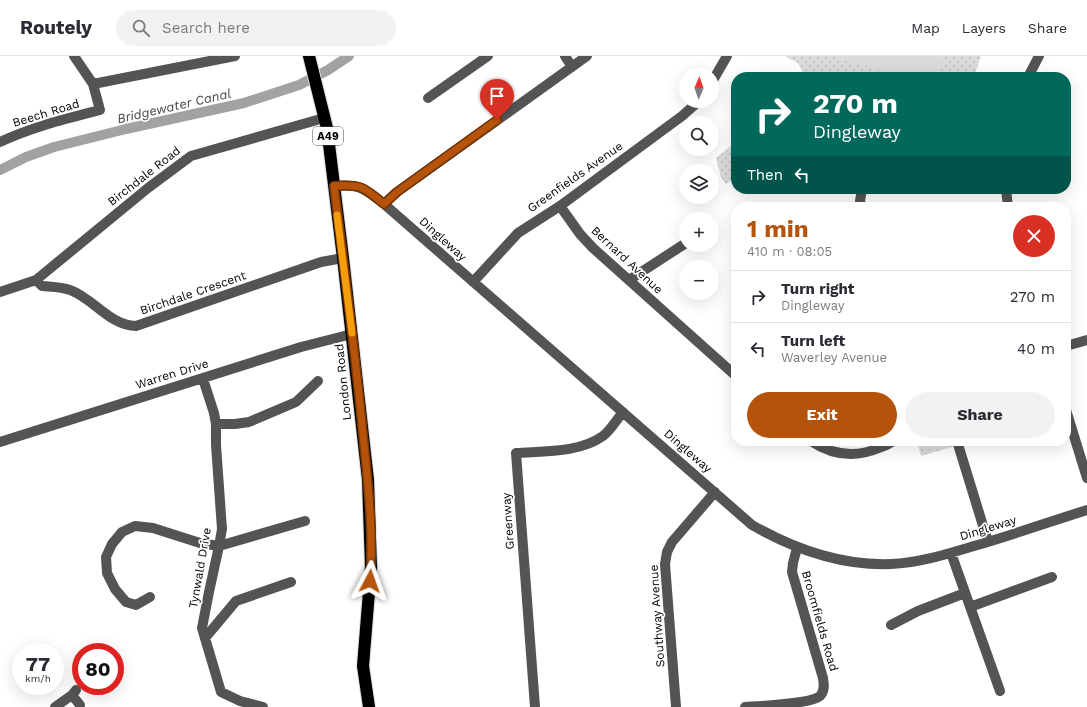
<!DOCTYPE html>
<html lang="en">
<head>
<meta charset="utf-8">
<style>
	body { margin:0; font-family:"Work Sans",sans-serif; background:#f2f2f3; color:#2b2b33; height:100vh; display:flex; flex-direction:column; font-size:15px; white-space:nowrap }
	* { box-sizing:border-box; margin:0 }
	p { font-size:13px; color:#7c7c81 }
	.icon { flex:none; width:22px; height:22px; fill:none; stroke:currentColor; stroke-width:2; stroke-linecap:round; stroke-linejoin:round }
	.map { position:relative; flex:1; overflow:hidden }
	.side { position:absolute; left:731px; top:146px; width:340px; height:244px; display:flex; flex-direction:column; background:#fff; border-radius:16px; box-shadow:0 4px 16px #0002 }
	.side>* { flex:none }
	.top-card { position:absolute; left:731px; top:16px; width:340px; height:122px; border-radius:16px; box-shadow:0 4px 16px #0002; background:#00695c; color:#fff; overflow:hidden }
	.needle { width:26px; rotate:2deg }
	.controls { position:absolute; left:679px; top:12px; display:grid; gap:8px }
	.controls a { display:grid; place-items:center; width:40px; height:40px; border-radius:50%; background:#fff; box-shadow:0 4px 16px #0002; font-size:20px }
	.speed { position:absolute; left:12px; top:587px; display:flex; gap:8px; font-size:20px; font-weight:700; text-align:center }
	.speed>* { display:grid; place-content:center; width:52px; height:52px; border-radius:50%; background:#fff; box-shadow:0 4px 16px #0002; line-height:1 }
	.speed small { font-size:10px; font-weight:400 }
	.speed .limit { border:6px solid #d22; background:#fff; color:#111 }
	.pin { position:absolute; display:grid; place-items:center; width:34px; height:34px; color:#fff; margin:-41px -17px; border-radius:50% 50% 50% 0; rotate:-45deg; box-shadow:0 0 4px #0007 }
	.pin .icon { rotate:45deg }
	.me { position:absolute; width:44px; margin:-22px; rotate:4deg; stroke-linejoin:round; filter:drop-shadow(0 0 3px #0008) }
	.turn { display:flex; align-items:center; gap:14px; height:84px; padding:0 16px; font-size:18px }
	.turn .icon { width:52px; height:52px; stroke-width:2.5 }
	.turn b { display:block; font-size:28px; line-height:34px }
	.then { display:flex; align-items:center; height:38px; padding:0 16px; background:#0003; gap:8px; font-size:15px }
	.round { display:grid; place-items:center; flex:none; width:42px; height:42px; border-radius:21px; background:#f2f2f3 }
	.head { display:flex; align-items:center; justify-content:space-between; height:68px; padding:0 16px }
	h1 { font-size:24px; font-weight:700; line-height:30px; color:#b45309 }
	.cta { display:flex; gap:8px; margin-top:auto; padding:8px 16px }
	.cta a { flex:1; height:46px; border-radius:24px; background:#b45309; color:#fff; font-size:16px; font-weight:700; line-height:46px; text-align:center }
	.cta a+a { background:#f2f2f3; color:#2b2b33 }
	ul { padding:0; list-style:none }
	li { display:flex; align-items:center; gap:12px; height:52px; padding:0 16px; border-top:1px solid #e1e1e2 }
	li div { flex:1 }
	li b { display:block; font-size:15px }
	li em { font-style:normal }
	header { display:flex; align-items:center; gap:24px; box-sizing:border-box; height:56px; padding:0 20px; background:#fff; border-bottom:1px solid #e1e1e2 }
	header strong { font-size:19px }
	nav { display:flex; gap:22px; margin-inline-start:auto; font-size:14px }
	.search { width:280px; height:36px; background:#f2f2f3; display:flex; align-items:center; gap:10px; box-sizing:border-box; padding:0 14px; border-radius:22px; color:#7c7c81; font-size:15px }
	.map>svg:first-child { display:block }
	.grass { fill:url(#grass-dots) }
	.garden { fill:#dbdbdb }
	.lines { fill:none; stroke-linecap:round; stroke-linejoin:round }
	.canal { stroke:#a2a2a2; stroke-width:10 }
	.highway-casing { stroke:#dbdbdb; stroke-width:14 }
	.minor { stroke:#545454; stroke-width:10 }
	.highway { stroke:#000; stroke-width:12 }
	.route-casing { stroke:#753606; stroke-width:10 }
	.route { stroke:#b45309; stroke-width:7 }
	.slow { stroke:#f59e0b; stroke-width:7 }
	.labels { text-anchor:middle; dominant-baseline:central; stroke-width:3.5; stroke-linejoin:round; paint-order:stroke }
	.shield { fill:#fff; stroke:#4c4c4c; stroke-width:1 }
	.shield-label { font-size:11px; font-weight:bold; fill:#000 }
	.street-label { font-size:12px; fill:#000; stroke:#fff }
	.water-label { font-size:13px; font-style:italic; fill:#434343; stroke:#fff }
</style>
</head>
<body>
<header>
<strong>Routely</strong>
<div class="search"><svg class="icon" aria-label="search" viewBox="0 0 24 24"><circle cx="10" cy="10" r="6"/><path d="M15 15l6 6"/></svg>Search here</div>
<nav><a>Map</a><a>Layers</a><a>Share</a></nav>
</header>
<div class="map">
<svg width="1087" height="651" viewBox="0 0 1087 651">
	<defs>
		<pattern id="grass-dots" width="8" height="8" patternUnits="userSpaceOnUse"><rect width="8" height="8" fill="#dbdbdb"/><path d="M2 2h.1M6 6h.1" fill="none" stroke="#bababa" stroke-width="1.8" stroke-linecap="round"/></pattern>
	</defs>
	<rect width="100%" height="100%" fill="#fff"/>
	<path class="grass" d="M786,0H981L974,21H805L798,7L786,1Z
		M736,86V121L726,128L721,121L716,102Z
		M914,385H950L952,391L921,400L918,389Z"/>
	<path class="garden" d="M829,0H944L938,21H905Z"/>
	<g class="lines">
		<path class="canal" d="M0,114L26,101L54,91L126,73L244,47L299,29L328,14L349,0"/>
		<defs>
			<path id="highway" d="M309,0L327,72L343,202L368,424L371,511L363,610L369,651"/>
		</defs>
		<use href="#highway" class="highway-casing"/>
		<path class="minor" d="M565,0L572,11
			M1028,21L1039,0
			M712,26L727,0
			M93,28L235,0
			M428,42L488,0
			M0,86C32,71 65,63 100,54L93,28L74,0
			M334,130C360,128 364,132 384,148L752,469C794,493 841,510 891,508C919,507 947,498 974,490C1012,479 1049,466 1087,454
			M862,133L860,145L862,151
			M1006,133L1008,151
			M384,148L397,136L587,0
			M560,150L580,178L593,192L736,320
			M36,224L42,230C52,231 61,231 70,234C93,242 110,270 136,270L321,206L343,202
			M629,224L686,187
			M473,226L518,177L560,150L682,60L699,45
			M0,236L36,224L148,132L191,100L324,62
			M1066,290L1087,284
			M203,323L214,357L216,368V389L222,473L219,490L209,536L202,572L221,636L240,645L263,651
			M1066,354L1087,422
			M216,368H235L249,366L296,346L318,325
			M811,385C832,399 855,402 879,392C883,390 889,389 893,385
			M957,385L988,486
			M0,386L301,291L352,278
			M951,497L1000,635
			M150,541L136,549L126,546L115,533L107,517L106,501L112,488L122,476L135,470L153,472L200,487L219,490L305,465
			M970,551L1052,521
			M891,569L918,555L965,537
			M205,582L236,545L291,526
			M76,634L72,639L80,649
			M55,651L72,639
			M535,651L516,397C545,395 579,397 603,380C611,374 617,363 623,356
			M676,651L665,508L667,496L672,486L715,436
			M745,651C759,650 811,648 820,640C825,635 824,628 823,622L792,516L793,507L797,492"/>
		<use href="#highway" class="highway"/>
	</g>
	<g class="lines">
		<defs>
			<path id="route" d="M370,525C374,473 367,420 362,368C354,288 344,209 334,130C361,128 364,131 384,148L397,136L497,64"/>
		</defs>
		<use href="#route" class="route-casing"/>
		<use href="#route" class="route"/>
		<path class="slow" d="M337,159L352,277"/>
	</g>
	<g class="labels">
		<rect class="shield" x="313" y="71" width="30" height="18" rx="3"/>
		<g class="shield-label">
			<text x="328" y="80">A49</text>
		</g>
		<g class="street-label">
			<text transform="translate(46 57) rotate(-17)">Beech Road</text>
			<text transform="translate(144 120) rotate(-38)">Birchdale Road</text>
			<text transform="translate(575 121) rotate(-35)">Greenfields Avenue</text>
			<text transform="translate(443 183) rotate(42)">Dingleway</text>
			<text transform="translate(627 204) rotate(43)">Bernard Avenue</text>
			<text transform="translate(193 237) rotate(-19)">Birchdale Crescent</text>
			<text transform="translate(172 318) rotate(-17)">Warren Drive</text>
			<text transform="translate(343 326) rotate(-96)">London Road</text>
			<text transform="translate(688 395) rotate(41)">Dingleway</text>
			<text transform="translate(508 465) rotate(-94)">Greenway</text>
			<text transform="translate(988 472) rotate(-17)">Dingleway</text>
			<text transform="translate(200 512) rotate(-80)">Tynwald Drive</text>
			<text transform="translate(657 560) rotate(-94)">Southway Avenue</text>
			<text transform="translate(820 565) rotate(74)">Broomfields Road</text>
		</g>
		<g class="water-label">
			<text transform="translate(174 50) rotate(-13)">Bridgewater Canal</text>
		</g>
	</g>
</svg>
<div class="controls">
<a><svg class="needle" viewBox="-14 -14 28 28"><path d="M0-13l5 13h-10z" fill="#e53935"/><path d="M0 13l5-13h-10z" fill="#7c7c81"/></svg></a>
<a><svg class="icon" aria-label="search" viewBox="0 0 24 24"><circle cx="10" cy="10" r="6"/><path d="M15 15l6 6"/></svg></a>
<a><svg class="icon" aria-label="layers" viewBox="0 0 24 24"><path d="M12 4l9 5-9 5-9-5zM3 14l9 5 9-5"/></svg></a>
<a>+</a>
<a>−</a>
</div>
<div class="speed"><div>77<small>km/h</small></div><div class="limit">80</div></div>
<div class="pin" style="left:497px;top:64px;background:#d93025"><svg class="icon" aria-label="arrive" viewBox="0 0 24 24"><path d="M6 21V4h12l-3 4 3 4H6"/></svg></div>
<svg class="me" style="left:370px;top:525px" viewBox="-20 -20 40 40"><path d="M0-17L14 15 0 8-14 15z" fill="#b45309" stroke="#fff" stroke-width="4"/></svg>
<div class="top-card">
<div class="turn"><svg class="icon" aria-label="right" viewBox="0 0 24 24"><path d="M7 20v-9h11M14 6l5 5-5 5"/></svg><div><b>270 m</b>Dingleway</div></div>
<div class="then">Then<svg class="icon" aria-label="left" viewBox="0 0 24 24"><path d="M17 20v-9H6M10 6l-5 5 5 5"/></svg></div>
</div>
<section class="side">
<div class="head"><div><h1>1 min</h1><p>410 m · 08:05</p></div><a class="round" style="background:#d93025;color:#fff"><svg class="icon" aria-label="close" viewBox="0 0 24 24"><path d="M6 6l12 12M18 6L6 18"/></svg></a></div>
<ul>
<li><svg class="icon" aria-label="right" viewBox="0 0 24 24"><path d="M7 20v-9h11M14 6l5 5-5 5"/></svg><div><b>Turn right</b><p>Dingleway</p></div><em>270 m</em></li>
<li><svg class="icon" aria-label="left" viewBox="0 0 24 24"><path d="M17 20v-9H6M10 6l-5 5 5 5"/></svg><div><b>Turn left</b><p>Waverley Avenue</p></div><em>40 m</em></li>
</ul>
<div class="cta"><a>Exit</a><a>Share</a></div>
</section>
</div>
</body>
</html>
